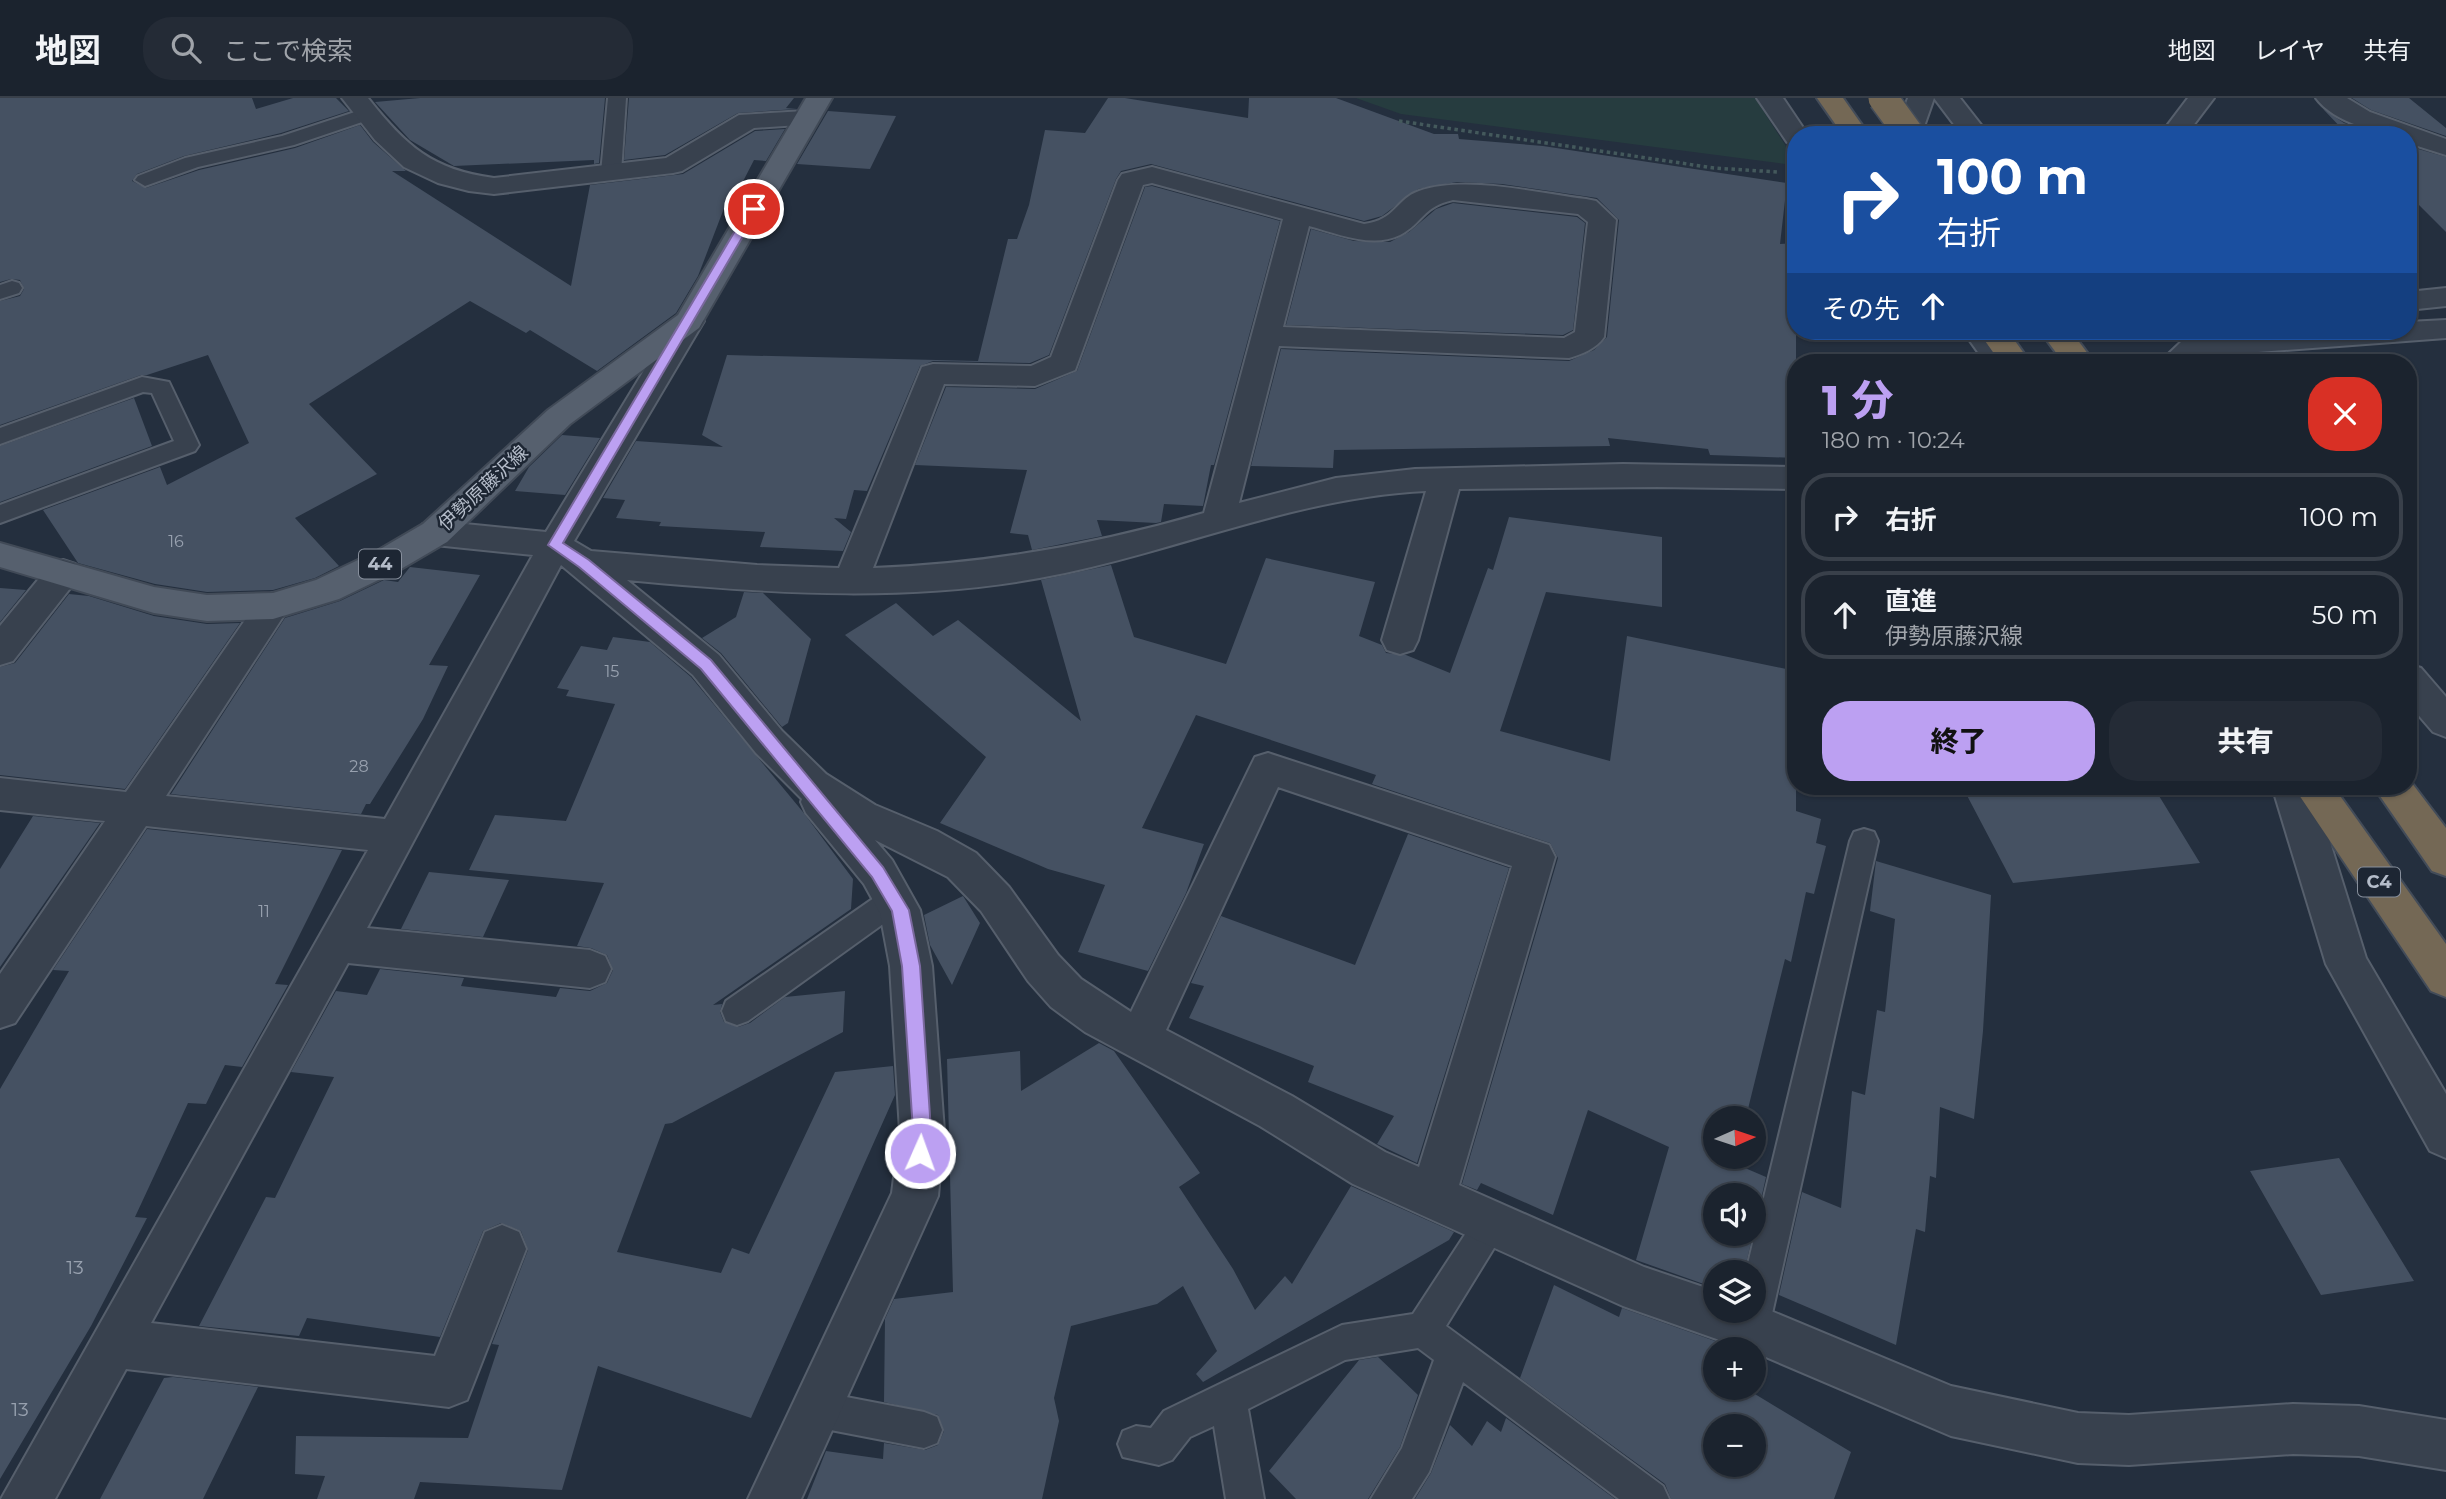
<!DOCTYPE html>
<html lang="ja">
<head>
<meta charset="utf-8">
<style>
	body { margin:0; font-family:Montserrat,"Noto Sans JP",sans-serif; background:#242b36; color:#f1f3f6; height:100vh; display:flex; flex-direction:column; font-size:26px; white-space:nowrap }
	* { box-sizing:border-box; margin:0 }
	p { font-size:23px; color:#a0a4aa }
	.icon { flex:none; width:38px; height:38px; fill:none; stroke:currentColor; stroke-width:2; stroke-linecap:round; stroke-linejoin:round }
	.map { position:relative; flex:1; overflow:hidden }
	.details { position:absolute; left:1787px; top:256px; width:630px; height:441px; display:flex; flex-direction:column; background:#1b232e; border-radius:28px; box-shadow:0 2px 5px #0004,0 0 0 2px #39404a }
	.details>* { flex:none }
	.top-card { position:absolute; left:1787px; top:28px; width:630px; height:214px; border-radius:28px; box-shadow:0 2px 5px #0004,0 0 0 2px #39404a; background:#1a4fa0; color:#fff; overflow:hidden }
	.needle { width:46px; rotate:87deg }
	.fabs { position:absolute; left:1703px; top:1008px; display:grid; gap:14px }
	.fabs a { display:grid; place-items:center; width:63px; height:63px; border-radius:50%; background:#1b232e; box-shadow:0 2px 5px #0004,0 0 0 2px #39404a; font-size:35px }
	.pin { position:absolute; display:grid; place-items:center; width:60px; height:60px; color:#fff; margin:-30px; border:4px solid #fff; border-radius:50%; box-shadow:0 2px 7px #0007 }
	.me { position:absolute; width:77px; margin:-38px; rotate:2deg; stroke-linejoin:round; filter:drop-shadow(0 0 5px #0008) }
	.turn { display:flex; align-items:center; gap:24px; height:147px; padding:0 35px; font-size:32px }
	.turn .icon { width:91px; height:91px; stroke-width:2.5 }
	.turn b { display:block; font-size:49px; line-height:60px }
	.then { display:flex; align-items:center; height:66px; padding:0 35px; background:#0003; gap:14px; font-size:26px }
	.round { display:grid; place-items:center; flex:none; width:74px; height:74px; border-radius:28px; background:#242b36 }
	.overview { display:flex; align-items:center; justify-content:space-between; height:119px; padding:0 35px }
	h1 { font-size:42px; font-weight:800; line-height:52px; color:#bca0f2 }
	.cta { display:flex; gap:14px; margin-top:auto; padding:14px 35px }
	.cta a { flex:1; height:80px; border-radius:28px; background:#bca0f2; color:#111; font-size:28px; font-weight:800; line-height:80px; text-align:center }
	.cta a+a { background:#242b36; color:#f1f3f6 }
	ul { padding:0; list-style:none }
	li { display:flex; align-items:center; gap:21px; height:88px; margin:0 14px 10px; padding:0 21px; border:4px solid #39404a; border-radius:28px }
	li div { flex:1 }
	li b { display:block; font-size:26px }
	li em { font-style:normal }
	header { display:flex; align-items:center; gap:42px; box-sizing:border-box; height:98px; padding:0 35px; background:#1b232e; border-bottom:2px solid #39404a }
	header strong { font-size:33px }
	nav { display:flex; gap:38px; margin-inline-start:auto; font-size:24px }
	.search { width:490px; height:63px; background:#242b36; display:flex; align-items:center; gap:18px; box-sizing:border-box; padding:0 24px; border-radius:28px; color:#a0a4aa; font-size:26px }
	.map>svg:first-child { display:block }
	.green { fill:#263c3f }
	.building { fill:#455162; fill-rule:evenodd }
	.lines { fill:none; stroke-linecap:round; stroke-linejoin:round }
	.service-casing { stroke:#565f6c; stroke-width:4 }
	.minor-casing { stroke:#565f6c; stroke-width:4 }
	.tertiary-casing { stroke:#565f6c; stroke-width:4 }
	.primary-casing { stroke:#414a57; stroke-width:4 }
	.motorway-casing { stroke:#434c59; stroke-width:4 }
	.path { stroke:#44595c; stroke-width:3.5; stroke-dasharray:3.5 3.5; stroke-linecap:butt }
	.service { fill:#38414e; fill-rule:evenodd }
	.minor { fill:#38414e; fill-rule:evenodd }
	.tertiary { fill:#38414e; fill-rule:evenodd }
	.primary { fill:#56606e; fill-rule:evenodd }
	.motorway { fill:#746855; fill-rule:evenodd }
	.motorway-bridge-casing { stroke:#434c59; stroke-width:32; stroke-linecap:butt }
	.motorway-bridge { stroke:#746855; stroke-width:29 }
	.route { fill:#bca0f2; stroke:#7a689d; stroke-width:2 }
	.labels { text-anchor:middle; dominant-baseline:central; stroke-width:5; stroke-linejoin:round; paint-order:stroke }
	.number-label { font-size:16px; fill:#98a1af }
	.shield { fill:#1d2633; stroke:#878f9c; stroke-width:2 }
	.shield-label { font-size:18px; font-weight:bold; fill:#b4bcc9 }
	.street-label { font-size:19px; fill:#b4bcc9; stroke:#1d2633 }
	.near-number-label { font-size:19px; fill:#98a1af }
</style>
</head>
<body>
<header>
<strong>地図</strong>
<div class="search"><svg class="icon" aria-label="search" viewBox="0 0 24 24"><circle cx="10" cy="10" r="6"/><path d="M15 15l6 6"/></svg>ここで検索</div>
<nav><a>地図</a><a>レイヤ</a><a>共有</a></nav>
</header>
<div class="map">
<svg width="2446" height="1401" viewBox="0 0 2446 1401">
	<rect width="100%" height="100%" fill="#242f3e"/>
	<path class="green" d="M1356,0H1755L1789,53L1785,66L1401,16Z"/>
	<path class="building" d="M0,0H252L256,11L293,0H336L349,13L281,35L184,58L137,76L132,83L146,90L199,72L295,50L360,27L373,44L406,73H392L571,188L590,87L683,76L755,33L785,31L766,63L754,62L734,101L728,100L698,178L676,215L597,273L530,232L526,235L470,203L309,306L377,376L295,420L339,468L315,480L273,492L207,494L155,486L78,465L43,412L160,369L167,387L249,345L208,257L147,277H141L0,327V203L20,198L24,191L20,182L11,181L0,184Z
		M420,0H605L599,65L594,66V62L454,68L410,42L375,4Z
		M629,0H794L786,10L797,11L738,15L665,57L624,62Z
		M1108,0H1125L1248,20L1249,0H1336L1434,36H1458L1459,41L1543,48L1787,85L1780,146L1796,145V360L1710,357L1708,351L1608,340L1610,348L1334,352L1333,370L1251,368L1281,251L1569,263L1594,252L1607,239L1619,122L1597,100L1502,86L1457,84L1418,91L1382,118L1364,123L1151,66L1121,73L1116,81L1049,257L1030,265L933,263L920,268L867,393L854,392L846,421L834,420L851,434L843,453L760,449L765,434L659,428L661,424L616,420L625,402L603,400L636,343L723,349L702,337L727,257L978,263L1008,141H1017L1029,107L1045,32L1085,35Z
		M2352,0H2409L2446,30V38L2371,12Z
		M2323,11L2344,25L2382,37H2348Z
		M828,13L896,18L870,71L797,66Z
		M2408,48L2446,59V134L2408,96Z
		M1152,88L1280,123L1214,367H1211L1203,408L1164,406L1161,424L1156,425L1097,422L1102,438L1032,452L1028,437L1010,435L1027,372L915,367L946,289L1035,291L1077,273L1145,89Z
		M1453,105L1577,119L1585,125L1573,232L1563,237L1286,227L1311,131L1354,143L1390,144L1409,134L1436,111Z
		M134,300L152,348L0,404V348Z
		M562,337L600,340L565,397L515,393L529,369Z
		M1509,419L1662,439V509L1546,494L1500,633L1610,663L1627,538L1796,573V713L1821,721L1816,745L1826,748L1814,796L1806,794L1791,864L1785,861L1747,1015L1758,1019L1754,1036V1020H1715V1059H1748L1745,1070L1766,1079L1754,1132V1097H1715V1136H1753L1744,1174H1726L1715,1170V1190L1636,1162L1669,1049L1588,1012L1553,1117L1481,1085L1477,1092L1462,1086L1558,760L1550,745L1372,686L1376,677L1196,617L1142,730L1204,746L1186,795L1148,873L1078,854L1105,787L1048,771L940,725L986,659L845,537L896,505L933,538L958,522L1081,623L1041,482L1111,467L1134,539L1226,566L1266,460L1375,484L1359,538L1382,547L1386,555L1406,557L1450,575L1488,470L1493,472Z
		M410,469L480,477L429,567L448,568L423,621L370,706H366L361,716L171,696L285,520L340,503L384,482L398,484Z
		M0,490L26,492L0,524Z
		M744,494L763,495L811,541L788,625L782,629L721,555L702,540L736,519Z
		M69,496L89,498L154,518L207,526L240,525L125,691L0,677V569L15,565Z
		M613,539L650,544L691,579L803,714L853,781L851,811L713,907L722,906L720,914L724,924L738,929L750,925L785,899L845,893L843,934L672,1025L665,1026L617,1154L721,1175L732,1150L749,1156L835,974L893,968L895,997L751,1320L598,1268L562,1392L420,1384L414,1401H317L325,1378L295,1376L296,1338L468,1340L499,1247L492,1246L528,1152L521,1133L501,1125L483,1133L440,1239L307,1220L299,1238L199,1228L266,1099L275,1100L334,979L291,974L336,893L367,897L380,871L464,880L461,888L556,899L560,890L590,893L607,885L613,872L607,857L591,850L577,848L604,785L469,772L495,717L566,723L615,606L566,598L569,592L557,590L581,548L607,552Z
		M1962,688H2153L2200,765L2013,785Z
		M33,718L100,725L0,869V771Z
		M147,731L342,752L275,886L288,887L242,969L225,967L206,1006L188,1005L135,1119L147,1120L91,1228L0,1381V991L69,873L53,872Z
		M1408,736L1509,770L1417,1065L1377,1046L1394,1018L1308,984L1314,968L1189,920L1204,888L1191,885L1221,818L1355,867Z
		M1876,763L1991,797L1983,933L1974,1021L1940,1009L1936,1080L1930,1078L1925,1134L1916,1131L1896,1247L1779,1197L1802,1094L1841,1110L1852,993L1865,997L1877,912L1885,914L1895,821L1870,813Z
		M429,774L509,782L483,839L401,831Z
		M963,798L980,825L952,887L930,847L924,817Z
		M1099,945L1114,953L1200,1075L1179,1089L1233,1171L1255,1212L1285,1178L1292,1186L1351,1088L1454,1134L1449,1142L1203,1284L1196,1276L1217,1253L1183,1188L1157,1206L1071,1228L1054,1300L1059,1323L1042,1401H807L826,1353L883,1361L884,1345L925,1352L938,1347L944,1333L938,1317L884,1304L885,1221L894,1201L953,1194L947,961L1020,953L1021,993Z
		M2339,1060L2414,1183L2321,1197L2250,1073Z
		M1554,1187L1619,1219L1622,1210L1715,1243V1290H1745L1851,1354L1834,1401H1671L1665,1386L1520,1280ZM1715,1328H1754V1367H1715Z
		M1378,1259L1418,1297L1400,1349L1368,1401H1296L1269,1373L1359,1262Z
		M173,1279L258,1289L203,1401H100L164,1280Z
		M1506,1320L1615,1401H1415L1431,1375L1450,1327L1472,1348L1487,1323L1501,1334Z"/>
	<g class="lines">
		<defs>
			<path id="service" d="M608,0H626L621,75L611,81L601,75Z
				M367,10L374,12L376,16L374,20L294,47L198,69L145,88L135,82L138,78L185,60L282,38Z
				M12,183L19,185L22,190L19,195L0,201V187Z
				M142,279L169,284L199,347L195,353L0,425V407L174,343L152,295L143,294L0,346V330Z
				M1864,731L1874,734L1878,743L1769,1229L1763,1241L1751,1247L1739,1241L1733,1229L1737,1213H1754V1174H1746L1850,743L1854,734Z
				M894,789L904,793L909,802L904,811L748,923L737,927L726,923L722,913L726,903L884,793Z
				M1493,1107L1505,1112L1510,1124L1446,1228L1663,1388L1669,1401H1619L1463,1284L1429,1374L1412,1401H1371L1402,1350L1434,1262L1418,1250L1345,1262L1248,1311L1264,1401H1226L1214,1328L1190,1339L1172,1362L1159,1367L1123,1359L1118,1346L1123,1333L1136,1328L1151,1330L1164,1313L1342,1227L1413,1216L1481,1112Z
				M815,1293L924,1314L937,1319L942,1332L937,1345L924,1350L815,1329L802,1324L797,1311L802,1298Z"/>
			<path id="minor" d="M342,0H368C406,48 432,72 494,80L666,60L739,17L805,13L814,16L818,21L814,26L754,30L682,73L673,75L494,96L469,93L438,85L404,69L375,42Z
				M1934,0H1960L1989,37H1962Z
				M2188,0H2214L2186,37H2160Z
				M2316,0H2347L2370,14L2446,41V57L2408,45V37C2380,37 2333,24 2316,0Z
				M1152,69L1364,126C1396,122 1396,101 1419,93C1465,77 1537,95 1586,101L1596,103L1616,122L1604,239C1596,251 1582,256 1569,260L1279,248L1239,405L1336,380L1415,371L1623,366L1796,369V391L1657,389L1459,391L1418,542L1413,552L1400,556L1387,552L1382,542L1426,393C1301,399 1187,449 1065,475C921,506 773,496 627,482L719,557L782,633L826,676L875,707L937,733L976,755L1009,789L1058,857L1081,881L1131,914L1255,659L1268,655L1549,747L1555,759L1459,1087L1644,1169L1715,1193V1213H1754V1206L1951,1288L2078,1315L2129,1317L2293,1306L2359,1308L2446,1322V1372L2359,1358L2293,1356L2129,1367L2078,1365L1951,1338L1754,1254V1251H1745L1623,1208L1353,1086L1260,1028L1085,934L1051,909L1028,883L981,813L948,779L875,742L892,762L920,812L932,868L944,1033L938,1098L801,1401H748L892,1095L900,1033L890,868L880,815L864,786L806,715L801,704L802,701L756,655L693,577L561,467L367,830L590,852L605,858L611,871L605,884L590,890L348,865L151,1225L435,1258L485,1134L502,1127L519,1134L526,1151L467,1302L449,1309L126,1271L55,1401H1L368,752L146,728L15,925L0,930V876L105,723L0,712V680L126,694L261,499L273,495L285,499L290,508L166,698L385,721L533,457L435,447L423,444L418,435L423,426L435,423L546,434L674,223L679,216L689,214L699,216L704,223L574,443L591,453L757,467L839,470L922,269L933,266L1031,268L1051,259L1118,82L1122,76ZM1152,85L1283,121L1204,415C1094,447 987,466 873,470L944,286L1035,288L1075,272L1143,87ZM1453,102L1578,116L1588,124L1575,234L1564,240L1283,229L1309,128C1336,135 1372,151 1400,137C1423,125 1422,109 1453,102ZM1278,689L1512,768L1419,1069L1385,1054L1292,998L1166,932Z
				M2446,190V208L2408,212V194Z
				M2446,222V240L2218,257C2195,260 2184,265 2160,264L2181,244L2218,237L2285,233H2408V224Z
				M63,462L75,466L80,475L75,484L13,563L0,567V528L51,466Z"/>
			<path id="tertiary" d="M1757,0H1783L1808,37H1796V46L1787,44Z
				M1908,0H1934L1921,37H1895Z
				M1963,233H1993L2015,264H1985Z
				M2408,566L2421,570L2446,599V639L2433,634L2408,605Z
				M2272,688H2311L2315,696L2366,860L2446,996V1060L2430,1053L2326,866Z"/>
			<path id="primary" d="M806,0H832L699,230L570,326L447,444L401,471L339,501L273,521L207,523L154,515L0,469V445L154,489L207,497L273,495L316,482L377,453L423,426L548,312L678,217Z"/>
			<path id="motorway" d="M1817,0H1843L1869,37H1843Z
				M1978,233H2008L2030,264H2000Z
				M2040,233H2071L2094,264H2063Z
				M2408,680L2446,730V778L2432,773L2373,688H2408Z
				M2293,688H2333L2446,846V899L2431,893Z"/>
		</defs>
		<use href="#service" class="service-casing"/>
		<use href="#minor" class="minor-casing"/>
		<use href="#tertiary" class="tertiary-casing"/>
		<use href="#primary" class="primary-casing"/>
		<use href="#motorway" class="motorway-casing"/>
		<path class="path" d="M1399,23L1714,70L1777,74"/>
		<use href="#service" class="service"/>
		<use href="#minor" class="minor"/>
		<use href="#tertiary" class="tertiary"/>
		<use href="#primary" class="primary"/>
		<use href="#motorway" class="motorway"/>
		<defs>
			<path id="motorway-bridge" d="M1883,0L1910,37"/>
		</defs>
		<use href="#motorway-bridge" class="motorway-bridge-casing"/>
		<use href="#motorway-bridge" class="motorway-bridge"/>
	</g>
	<path class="route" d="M754,108L759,111L563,445L589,462L711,562L883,769L909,812L920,868L931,1033L926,1061L920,1064L913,1061L910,1055L913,1033L902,868L892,813L872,779L701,571L579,469L548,447L748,111Z"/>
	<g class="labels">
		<g class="number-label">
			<text x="176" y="443">16</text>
			<text x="612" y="573">15</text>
			<text x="359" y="668">28</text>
			<text x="264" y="813">11</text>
		</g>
		<g class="shield">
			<rect x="359" y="451.5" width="42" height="29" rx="5"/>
			<rect x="2358" y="769.5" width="42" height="29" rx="5"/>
		</g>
		<g class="shield-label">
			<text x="380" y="466">44</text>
			<text x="2379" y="784">C4</text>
		</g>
		<g class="street-label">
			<text transform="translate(483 390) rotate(-43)">伊勢原藤沢線</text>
		</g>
		<g class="near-number-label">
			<text x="75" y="1169">13</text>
			<text x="20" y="1311">13</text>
		</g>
	</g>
</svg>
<div class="fabs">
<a><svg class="needle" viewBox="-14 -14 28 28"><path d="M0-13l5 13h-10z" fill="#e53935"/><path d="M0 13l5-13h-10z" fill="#a0a4aa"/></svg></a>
<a><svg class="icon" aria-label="sound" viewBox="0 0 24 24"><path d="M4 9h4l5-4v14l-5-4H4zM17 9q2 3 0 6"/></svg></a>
<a><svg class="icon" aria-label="layers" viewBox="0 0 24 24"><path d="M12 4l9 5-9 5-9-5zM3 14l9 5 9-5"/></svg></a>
<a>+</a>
<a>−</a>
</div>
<div class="pin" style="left:754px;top:111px;background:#d93025"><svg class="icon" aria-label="arrive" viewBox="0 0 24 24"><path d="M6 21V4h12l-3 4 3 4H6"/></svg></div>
<svg class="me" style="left:920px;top:1055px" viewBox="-20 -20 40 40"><circle r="17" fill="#bca0f2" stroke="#fff" stroke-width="3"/><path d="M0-11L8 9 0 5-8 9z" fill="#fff"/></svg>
<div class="top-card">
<div class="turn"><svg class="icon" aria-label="right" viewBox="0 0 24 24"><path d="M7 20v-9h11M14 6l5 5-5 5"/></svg><div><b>100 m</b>右折</div></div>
<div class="then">その先<svg class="icon" aria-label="ahead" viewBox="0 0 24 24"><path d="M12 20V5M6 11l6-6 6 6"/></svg></div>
</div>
<section class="details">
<div class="overview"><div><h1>1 分</h1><p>180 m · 10:24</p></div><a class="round" style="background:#d93025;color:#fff"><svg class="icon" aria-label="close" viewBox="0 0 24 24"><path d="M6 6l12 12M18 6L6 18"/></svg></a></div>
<ul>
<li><svg class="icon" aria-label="right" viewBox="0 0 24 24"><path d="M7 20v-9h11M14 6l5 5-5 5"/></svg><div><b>右折</b></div><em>100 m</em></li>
<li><svg class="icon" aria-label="ahead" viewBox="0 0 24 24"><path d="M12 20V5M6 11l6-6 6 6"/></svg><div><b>直進</b><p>伊勢原藤沢線</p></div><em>50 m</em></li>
</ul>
<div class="cta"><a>終了</a><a>共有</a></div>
</section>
</div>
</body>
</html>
